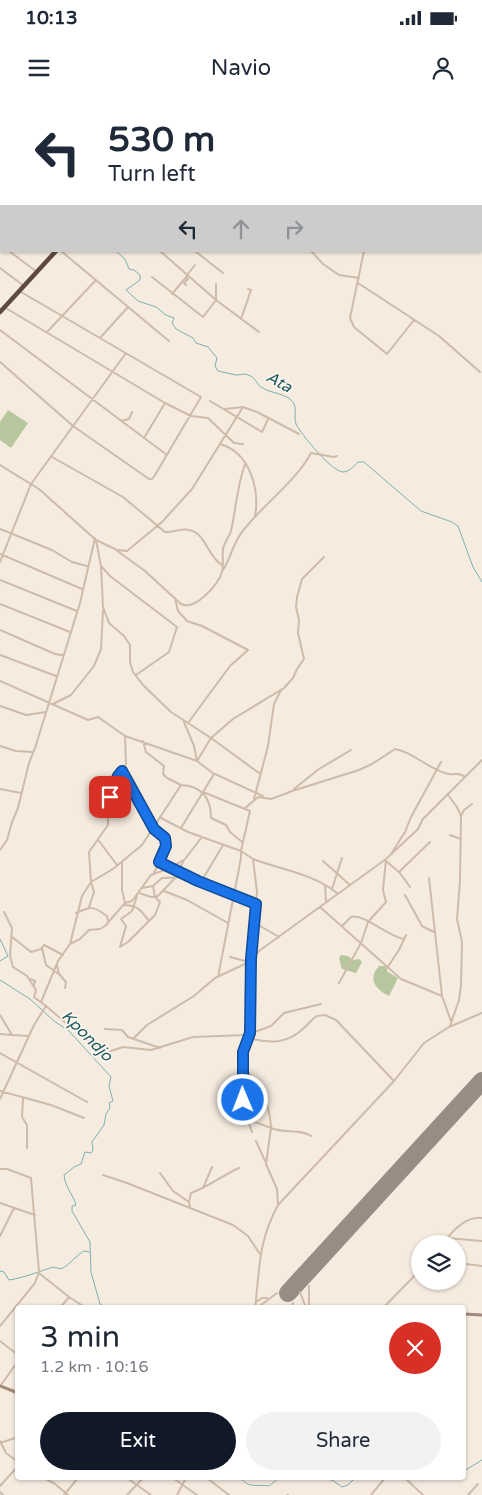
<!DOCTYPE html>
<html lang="en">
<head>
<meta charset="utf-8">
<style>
	body { margin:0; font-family:"Varela Round",sans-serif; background:#f2f2f3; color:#1f2937; height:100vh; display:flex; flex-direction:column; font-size:19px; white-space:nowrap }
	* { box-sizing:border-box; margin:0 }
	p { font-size:16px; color:#747a83 }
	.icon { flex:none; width:28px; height:28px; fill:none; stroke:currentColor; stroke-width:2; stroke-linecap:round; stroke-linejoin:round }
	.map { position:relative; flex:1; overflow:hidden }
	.details { position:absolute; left:15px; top:1205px; width:451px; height:175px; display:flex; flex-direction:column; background:#fff; border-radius:5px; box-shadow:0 1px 4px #0004 }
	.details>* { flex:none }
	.top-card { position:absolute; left:0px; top:0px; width:482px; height:152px; box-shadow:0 1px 4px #0004; background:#fff; color:#1f2937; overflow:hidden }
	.controls { position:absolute; left:411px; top:1135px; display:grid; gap:10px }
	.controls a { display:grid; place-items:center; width:55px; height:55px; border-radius:50%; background:#fff; box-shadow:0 1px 4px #0004; font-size:25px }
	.pin { position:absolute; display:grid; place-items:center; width:42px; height:42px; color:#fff; margin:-21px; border-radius:10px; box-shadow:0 2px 8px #0006 }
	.me { position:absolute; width:55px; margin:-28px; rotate:359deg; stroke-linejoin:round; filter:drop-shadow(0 0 4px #0008) }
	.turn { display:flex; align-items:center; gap:18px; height:105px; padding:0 25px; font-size:22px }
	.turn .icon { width:65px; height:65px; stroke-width:2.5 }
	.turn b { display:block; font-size:35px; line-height:42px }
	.lanes { display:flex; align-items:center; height:48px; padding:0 25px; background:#0003; justify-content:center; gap:25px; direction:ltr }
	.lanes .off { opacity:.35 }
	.round { display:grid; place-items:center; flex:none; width:52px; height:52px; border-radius:26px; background:#f2f2f3 }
	.head { display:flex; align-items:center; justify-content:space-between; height:85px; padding:0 25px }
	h1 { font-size:30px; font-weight:600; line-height:38px }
	.action { display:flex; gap:10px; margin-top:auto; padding:10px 25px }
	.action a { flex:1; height:58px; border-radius:30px; background:#111827; color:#fff; font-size:20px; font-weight:600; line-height:58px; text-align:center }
	.action a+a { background:#f2f2f3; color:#1f2937 }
	.status { display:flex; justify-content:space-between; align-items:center; height:35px; padding:0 25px; background:#fff; direction:ltr }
	.status svg { height:14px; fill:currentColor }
	header { display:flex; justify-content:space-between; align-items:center; height:65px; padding:0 25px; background:#fff; font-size:22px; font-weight:600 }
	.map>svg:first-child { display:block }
	.green { fill:#b7c69d }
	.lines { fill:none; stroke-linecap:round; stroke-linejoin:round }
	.stream { stroke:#7bb1b4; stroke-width:1 }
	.runway { stroke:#988d84; stroke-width:18 }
	.street { stroke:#cebba9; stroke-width:2 }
	.secondary { stroke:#a2897a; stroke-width:3 }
	.highway { stroke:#5d4940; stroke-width:4.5 }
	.route-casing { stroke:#114b97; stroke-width:12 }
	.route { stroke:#1a73e8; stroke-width:9 }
	.labels { text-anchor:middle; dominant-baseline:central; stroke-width:4; stroke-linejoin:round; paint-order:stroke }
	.water-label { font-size:16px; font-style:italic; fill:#1b5b61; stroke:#fcf5ec }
</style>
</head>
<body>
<div class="status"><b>10:13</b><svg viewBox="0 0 49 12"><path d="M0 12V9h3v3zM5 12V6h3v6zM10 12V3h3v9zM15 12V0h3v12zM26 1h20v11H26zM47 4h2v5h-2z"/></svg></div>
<header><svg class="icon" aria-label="menu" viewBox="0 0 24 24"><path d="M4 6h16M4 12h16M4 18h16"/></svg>Navio<svg class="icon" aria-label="person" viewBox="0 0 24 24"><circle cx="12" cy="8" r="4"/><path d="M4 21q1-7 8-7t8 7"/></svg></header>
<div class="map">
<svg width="482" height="1395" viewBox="0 0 482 1395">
	<rect width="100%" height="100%" fill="#f5ebdf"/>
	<path class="green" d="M8,310L28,323L11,348L0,340V322Z
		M341,855L348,856L353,860L359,859L362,862L356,873L342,869L339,858Z
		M379,866H385L388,872L398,878L389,896C376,890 367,879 379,866Z"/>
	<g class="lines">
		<path class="stream" d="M62,0V1
			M116,151L125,159L129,169L134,170L140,175V180L126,190L138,201L156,207L166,215L174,218L172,223L176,229L193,238L196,243L208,247L217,258L215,266L218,271C224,272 230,274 236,275C240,275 244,273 248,275C255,277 256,283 261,287C270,293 282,293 290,299C299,306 293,315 296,324C301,334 331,371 343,372C349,372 354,366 358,362H364L421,411L452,422L458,426L473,467L482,482
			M0,839L8,856L0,861
			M0,880L30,899L54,921L69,931L111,977L109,986L113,1001L109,1003L110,1008L106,1014L104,1025L92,1042L93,1050L91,1053L85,1052L81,1064L74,1067L64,1075C65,1087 73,1094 76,1105L72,1106V1111L90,1142L91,1172L100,1204L106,1208
			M0,1171L4,1172L9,1180C23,1178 41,1171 53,1167L61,1169C71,1164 74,1157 84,1151L89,1152
			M133,1208H138
			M464,1371L482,1360
			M241,1378C248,1389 258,1384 269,1386L279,1378
			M316,1378L332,1380L342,1387L348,1385L355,1378"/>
		<path class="runway" d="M288,1193L482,981"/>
		<path class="street" d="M4,0L11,1
			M113,0L115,1
			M147,0L149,1
			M376,0V1
			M31,1L32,0
			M228,1L229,0
			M0,28L1,40
			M0,50H1
			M0,59L1,54
			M0,62L1,63
			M0,89L1,90
			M0,145L1,146
			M9,151L37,172
			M61,151L169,241
			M160,151L216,200L259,232
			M195,151L223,173
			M311,151L323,164L339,175L359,178
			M364,151L350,218L354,227L387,254L414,220
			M0,168L24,186
			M187,175L195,165
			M152,177L203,217L216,200V184
			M186,178L188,179L184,183L186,185
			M358,183L439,236L480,272
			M172,194L187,176
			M4,207L165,303L191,316L208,318L234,343L243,344
			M241,219L251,190L248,189
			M0,230L167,355
			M47,232L95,181
			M100,238L128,207
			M0,262L73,326L149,379H152L155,375L201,297L21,192
			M210,301L262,332L268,319
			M225,309L243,307
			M121,321L129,319L132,312
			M144,338L165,303
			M220,344C249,352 260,388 255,416
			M52,357L123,397L165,432C173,433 181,428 189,430C205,432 208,457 222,465
			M0,365L39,389L96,440L101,466L103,507L109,523L124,536L130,545V562L133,572L143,585L171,612L211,638L197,661L214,674L203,692L250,711L241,751L253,759L257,792L251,859L250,933L243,952L242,970L243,1000L247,1019L271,1028L266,1064L277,1089L278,1105
			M0,429L52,450L72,462L87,466
			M96,440L117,450L127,451L162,422L192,389L243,307L257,312L299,334
			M116,450L145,471L181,504C195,511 218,485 222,472C224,465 222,456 223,449C224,442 229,438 231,431C236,409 237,386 245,364
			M0,454L82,489
			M0,462L31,384L126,253
			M101,466L110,476L177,527L169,552L136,575
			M223,470C231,458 233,443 242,432C263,404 294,384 311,353L334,357L337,356
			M0,480L77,511
			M175,498L178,511L187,521L202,526L248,550L230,566L188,623
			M0,504L70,532
			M0,530L55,554L62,555
			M0,555L56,576
			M0,581L88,620L98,617L125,636L126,664L118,676L111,694L108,709V725L89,752L91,782L94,792L89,807
			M53,604L71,595L94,566L101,549L103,510
			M0,606L26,615L46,612
			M125,636L197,661L194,646L184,622
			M143,641L146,652L164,666L163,674L167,678L181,685
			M0,646L16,651L33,652
			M122,671L154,729L166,739L165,750L154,773
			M259,673L211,638L233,619L284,588L293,578L297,569L304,559L298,533L299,520L296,507L297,497L302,479L324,457
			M215,674L263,696
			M0,689L21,693
			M294,689L319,669L351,650
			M289,692L359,670L372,664L395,649C412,651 432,672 449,674C456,675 459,672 465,677
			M448,695L457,707L461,716L460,781L457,819L462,842L461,885L459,900L450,926
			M254,699L268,646L274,604L281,590
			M244,709L258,697L271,699L290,692
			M461,716L464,710L472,704
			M161,718L188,732L241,751V758L218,877
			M181,728L203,692
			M450,735L461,739
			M99,741L117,765
			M0,750L7,740L12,722L18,708L29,663L35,648L80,503L95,438
			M391,754L405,732L411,717L441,662
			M253,759C282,770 312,773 337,793
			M323,761L350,785
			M386,761L400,773L410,787
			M122,762V790L125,803
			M159,762L201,782L223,745
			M178,771L184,760
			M399,772L430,742
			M429,778L442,896L451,921
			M201,782L256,804
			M325,785L326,802
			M142,788L153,786L162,778L189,777
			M332,789L342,758
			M164,791L187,800L228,823
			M139,793L151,797L158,796L175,778
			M405,795L422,826L434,832
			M320,807L401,879L442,896
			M76,813C92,806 93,806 107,816L108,821
			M149,821L155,815L160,802L155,797L153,786
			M255,823L279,837
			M342,826L351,817C363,813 389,837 404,839
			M12,837L31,852L41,849L44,845L63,855
			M70,844L80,839L89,830L100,829L105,826L125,803L132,801L151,775L170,768L185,759L202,737
			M120,847L126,826L121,819L132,811L137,796
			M120,847L128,842L149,821C141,810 137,805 123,805
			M42,848L46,865L59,874
			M230,857L249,862
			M57,865L59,874L66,882L65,888
			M387,868L399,850L406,835
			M30,879L35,881L34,885
			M339,883L361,843L368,822L386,802L383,790L386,759
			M41,902L58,861L70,844L82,796L91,782L113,769L142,745L181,685C202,686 211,698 211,718L226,725L230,732L242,742
			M46,906L74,930L100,950L108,952L123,947L151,950L193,937L246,935L271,926L284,913L321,904
			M0,915L12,935L29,936
			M105,929L122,930L128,937L160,948
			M0,934L12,935
			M249,938C271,944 288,944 305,927C309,923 312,919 317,916L325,915L336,920L394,981
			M133,939L147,925L194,896L215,878L249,862L259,851L386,759L418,729L423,719L482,660
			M0,953L87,1002
			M243,967C260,984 270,1003 271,1028C285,1034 298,1028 311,1036
			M0,991L51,1005L84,1018
			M0,999L34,925L46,906L34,897L36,890L27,876L13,867L10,856L12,828L4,812
			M23,999L22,1017L27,1025V1048
			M247,1019L252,1032
			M256,1041L265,1061
			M0,1069H7L31,1078L39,1172L35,1183L0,1226
			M160,1073L173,1091L189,1102L190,1107
			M103,1075L127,1083L233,1125L248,1136L260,1154
			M203,1088L212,1067
			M189,1102L191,1093C208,1087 223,1075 239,1068
			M0,1103L35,1115
			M0,1136L14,1108
			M447,1138L482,1141
			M443,1144C452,1131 465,1116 482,1118
			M458,1163L482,1166
			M39,1173L69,1197
			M309,1186V1208
			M300,1192L306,1208
			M256,1202L262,1198H267
			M60,1208L69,1197L83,1206
			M255,1208C260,1167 258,1142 278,1105L394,981L424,943L449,927L482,913
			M257,1208L277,1193
			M292,1208L293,1203
			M383,1208L420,1170
			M0,1241L18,1255
			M1,1285L18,1261
			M0,1341L6,1353L18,1362
			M0,1343L18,1337
			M44,1378L55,1384L68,1395
			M127,1378L151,1395
			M173,1378L197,1395
			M207,1378L229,1395
			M405,1378L423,1395
			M0,1386L18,1366
			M0,1392L3,1395
			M64,1395L78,1378
			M127,1395L143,1378
			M177,1395L186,1378
			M287,1395H288
			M371,1395L385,1378
			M468,1395L478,1384"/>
		<path class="secondary" d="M464,1214L482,1215
			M0,1286L18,1293"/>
		<path class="highway" d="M191,1L192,0
			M0,212L56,151"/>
	</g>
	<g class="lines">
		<defs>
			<path id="route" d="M110,697L118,676L122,671L154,729L165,738L166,746L159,762L198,781L256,804L251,859L250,933L243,952V1000"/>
		</defs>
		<use href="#route" class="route-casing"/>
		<use href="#route" class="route"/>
	</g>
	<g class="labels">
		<g class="water-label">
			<text transform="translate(279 282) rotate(29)">Ata</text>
			<text transform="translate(87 936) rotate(45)">Kpondjo</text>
		</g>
	</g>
</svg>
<div class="controls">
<a><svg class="icon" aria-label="layers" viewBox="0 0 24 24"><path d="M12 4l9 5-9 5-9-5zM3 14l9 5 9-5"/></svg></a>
</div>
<div class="pin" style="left:110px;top:697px;background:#d93025"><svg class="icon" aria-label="arrive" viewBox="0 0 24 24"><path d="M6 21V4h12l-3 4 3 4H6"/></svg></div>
<svg class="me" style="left:243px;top:1000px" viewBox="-20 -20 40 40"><circle r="17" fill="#1a73e8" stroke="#fff" stroke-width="3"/><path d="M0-11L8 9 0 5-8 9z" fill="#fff"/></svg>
<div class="top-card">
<div class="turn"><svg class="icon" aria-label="left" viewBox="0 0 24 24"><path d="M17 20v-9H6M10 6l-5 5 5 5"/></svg><div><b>530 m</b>Turn left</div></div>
<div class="lanes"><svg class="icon" aria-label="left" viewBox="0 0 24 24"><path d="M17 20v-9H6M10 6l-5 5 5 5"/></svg><svg class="icon off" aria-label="ahead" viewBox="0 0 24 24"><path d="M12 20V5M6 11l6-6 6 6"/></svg><svg class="icon off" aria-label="right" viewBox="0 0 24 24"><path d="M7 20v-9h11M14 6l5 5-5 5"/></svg></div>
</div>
<section class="details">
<div class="head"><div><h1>3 min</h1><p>1.2 km · 10:16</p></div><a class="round" style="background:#d93025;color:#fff"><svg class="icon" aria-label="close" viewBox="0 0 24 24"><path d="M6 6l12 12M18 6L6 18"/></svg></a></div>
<div class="action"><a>Exit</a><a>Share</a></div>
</section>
</div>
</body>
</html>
